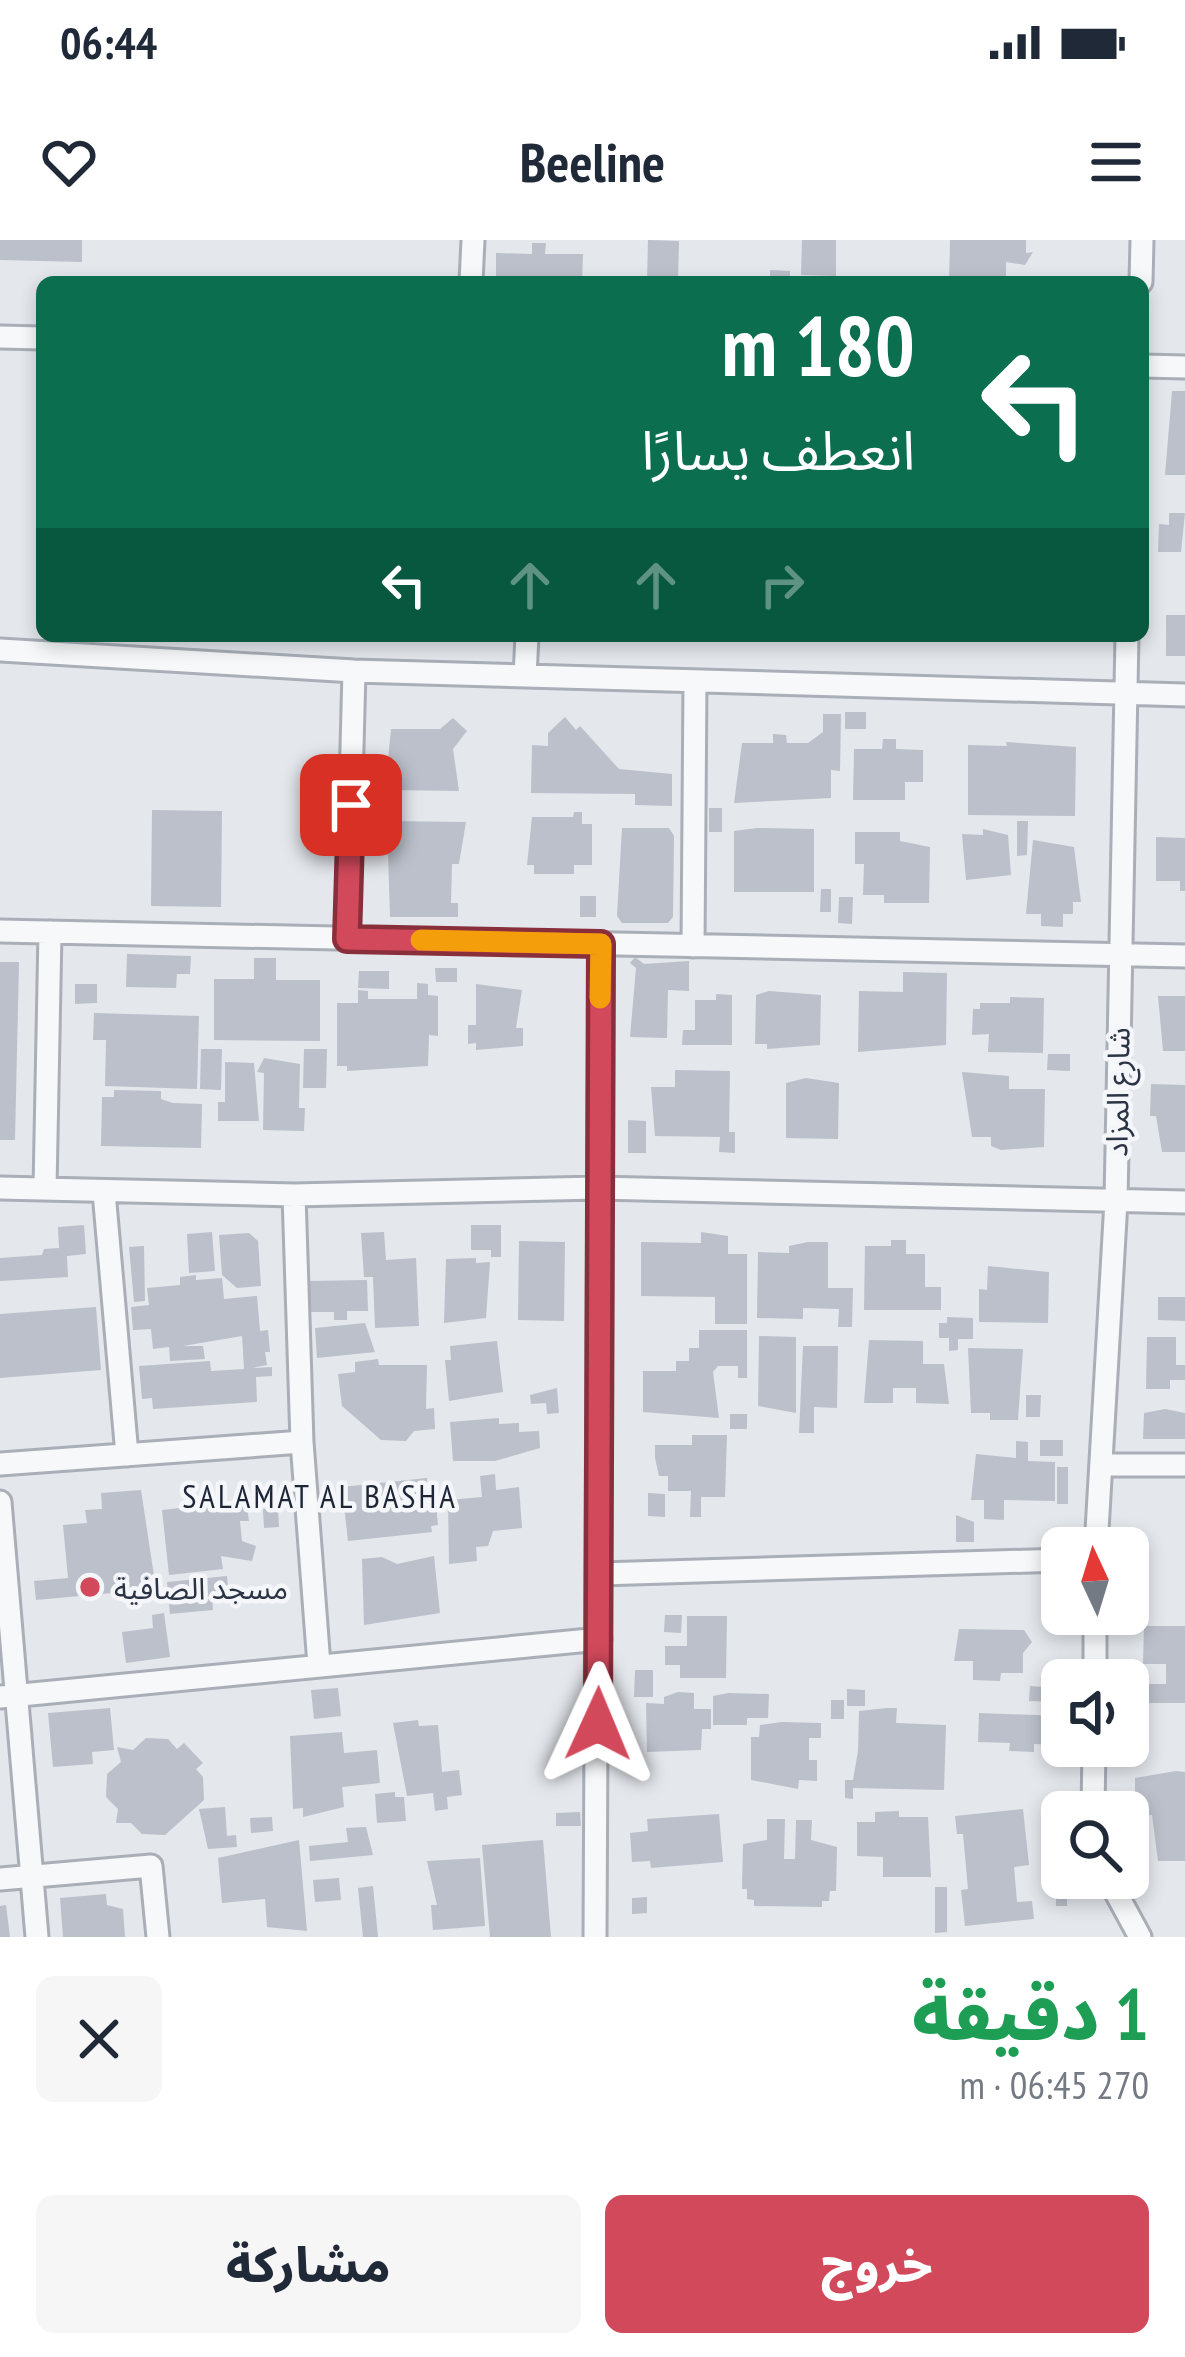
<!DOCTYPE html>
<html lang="ar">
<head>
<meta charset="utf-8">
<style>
	body { margin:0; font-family:"PT Sans Narrow","Noto Sans Arabic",sans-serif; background:#f6f6f7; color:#1f2937; direction:rtl; height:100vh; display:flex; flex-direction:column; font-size:45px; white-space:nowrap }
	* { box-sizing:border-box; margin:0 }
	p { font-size:39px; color:#747a83 }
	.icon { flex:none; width:66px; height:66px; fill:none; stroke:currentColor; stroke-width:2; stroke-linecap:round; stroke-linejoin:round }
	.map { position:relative; height:1697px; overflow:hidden; direction:ltr }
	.panel { display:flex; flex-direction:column; background:#fff; flex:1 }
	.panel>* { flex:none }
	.hud { position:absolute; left:36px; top:36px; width:1113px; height:366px; border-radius:18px; box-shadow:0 6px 18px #0003; direction:rtl; background:#0b6e4f; color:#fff; overflow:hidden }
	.needle { width:78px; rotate:356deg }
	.controls { position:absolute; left:1041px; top:1287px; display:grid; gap:24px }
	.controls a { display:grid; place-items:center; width:108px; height:108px; border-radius:18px; background:#fff; box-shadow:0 6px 18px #0003; font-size:60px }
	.pin { position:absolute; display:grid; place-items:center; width:102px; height:102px; color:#fff; margin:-51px; border-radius:24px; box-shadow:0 6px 18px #0006 }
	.me { position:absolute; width:132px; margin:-66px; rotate:1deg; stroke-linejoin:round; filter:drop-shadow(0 0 9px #0008) }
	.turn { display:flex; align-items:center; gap:42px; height:252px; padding:0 36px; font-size:54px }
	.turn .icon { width:156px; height:156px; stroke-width:2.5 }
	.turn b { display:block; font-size:84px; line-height:102px }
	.lanes { display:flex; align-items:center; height:114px; padding:0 36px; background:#0003; justify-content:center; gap:60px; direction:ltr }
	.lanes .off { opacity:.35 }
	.round { display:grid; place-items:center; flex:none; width:126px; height:126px; border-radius:18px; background:#f6f6f7 }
	.overview { display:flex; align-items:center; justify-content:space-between; height:204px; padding:0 36px }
	h1 { font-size:72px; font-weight:800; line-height:90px; color:#1e9e55 }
	.cta { display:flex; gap:24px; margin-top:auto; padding:24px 36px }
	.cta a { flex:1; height:138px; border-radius:18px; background:#d1495b; color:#fff; font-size:48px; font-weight:800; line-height:138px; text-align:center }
	.cta a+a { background:#f6f6f7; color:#1f2937 }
	.status { display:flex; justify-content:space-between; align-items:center; height:84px; padding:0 60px; background:#fff; direction:ltr }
	.status svg { height:33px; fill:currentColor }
	header { display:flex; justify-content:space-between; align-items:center; height:156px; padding:0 36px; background:#fff; font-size:54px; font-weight:800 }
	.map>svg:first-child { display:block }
	.building { fill:#bbc0ca }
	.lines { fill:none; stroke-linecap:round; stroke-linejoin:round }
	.minor-casing { stroke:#a9aeb7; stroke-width:27 }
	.minor { stroke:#f7f8fa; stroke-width:21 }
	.route-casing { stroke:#882f3b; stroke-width:30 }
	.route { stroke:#d1495b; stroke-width:21 }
	.slow { stroke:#f59e0b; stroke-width:21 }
	.poi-dot { fill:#d1495b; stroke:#f4f6f9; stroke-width:4.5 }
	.labels { text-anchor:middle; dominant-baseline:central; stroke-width:9; stroke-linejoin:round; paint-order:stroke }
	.street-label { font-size:30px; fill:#2b3445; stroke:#f4f6f9 }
	.poi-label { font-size:30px; fill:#2b3445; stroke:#f4f6f9; text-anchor:start }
	.neighbourhood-label { font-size:33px; letter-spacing:3px; fill:#1d2536; stroke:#f4f6f9 }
</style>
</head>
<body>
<div class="status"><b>06:44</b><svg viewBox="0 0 49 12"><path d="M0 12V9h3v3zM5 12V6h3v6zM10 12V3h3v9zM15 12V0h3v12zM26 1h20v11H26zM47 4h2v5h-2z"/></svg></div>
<header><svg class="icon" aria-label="menu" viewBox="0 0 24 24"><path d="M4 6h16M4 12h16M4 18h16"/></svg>Beeline<svg class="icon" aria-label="heart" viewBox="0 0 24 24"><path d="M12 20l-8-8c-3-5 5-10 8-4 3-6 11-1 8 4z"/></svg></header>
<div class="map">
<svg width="1185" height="1697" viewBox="0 0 1185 1697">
	<rect width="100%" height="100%" fill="#e4e7ec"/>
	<path class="building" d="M0,0H82V22L0,20Z
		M648,0L679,1L678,42H647Z
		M802,0H836V36L801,35Z
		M950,0H1026V13L1033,12L1025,25L1006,22V42H949Z
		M532,3H546L545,14H583L582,42H496V13L532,14Z
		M770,30L790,31V42H770Z
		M1172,151H1185V235H1165Z
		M1169,273H1185L1181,312H1158L1159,284L1169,285Z
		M1166,375H1185V416H1166Z
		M845,472H866V489H845Z
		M823,474H841L840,531L831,530V558L734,563L742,503H773V494L786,495L787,503H808L823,492Z
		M565,477L576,490L580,486L619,529L672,534V566L635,565V554L531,553L532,505L548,506V493Z
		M453,478L467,491L453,509L459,551L385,550L391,489H440Z
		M883,499H896V509L923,510V542H905V560H853L854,509H882Z
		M1006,502L1076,507L1075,576L968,575V505L1007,506Z
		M709,568H722V592H709Z
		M152,570L222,571L221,667L151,666Z
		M574,572H582V584H592V625H574V634H534V625H527L532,577H573Z
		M387,581L466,582L459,624H452L451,663H458V677H390Z
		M1017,581H1028L1027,615L1017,616Z
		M622,588H669L674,596L673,677L668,683H622L617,676Z
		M757,588L814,589V652H734V591Z
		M983,589L1008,595L1011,635L966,640L962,594L983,595Z
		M855,592H900V601L930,607L929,663H884V655H863L864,624H855Z
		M1156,597L1185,598V651H1180V641H1156Z
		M1033,600L1074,607L1081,662H1073V674H1063V687L1041,686V674H1026Z
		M821,649H831V672H820Z
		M580,656H596V677H580Z
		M839,657H853L852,684L838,683Z
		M127,714L191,716L190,734H177L176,748L126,747Z
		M635,717L644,724L689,721V751L668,750L667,798L630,797L636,728L630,723Z
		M254,718H276V740H320V801L214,800V739H254Z
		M0,722H19L15,900H0Z
		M435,728H457V742H436Z
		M359,731H389V749L358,748Z
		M903,732L947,733L946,805L858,812L859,751L903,752Z
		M417,743L428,744V755L438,756V796L429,795L428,826L347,831V826H337V763H358V750L368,751V759H417Z
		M75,744H97V763L75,764Z
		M476,744L522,750L516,788H523V806L476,810V803L468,804V785H476Z
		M769,751L821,755L820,805L767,809V804H755L756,755Z
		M716,754L732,755V805H682L683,790H695V760H716Z
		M1158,756H1185V811H1163Z
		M1010,757L1044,758L1043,813L988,812L989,794L972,795L973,769H980V763H1010Z
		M94,773L199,776L197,849L105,846L106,800H93Z
		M201,809H222L221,850L200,849Z
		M304,809H327L326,848H303Z
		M1048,814H1070V831L1047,830Z
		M264,818L300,824L299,868H305L304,891L263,890L264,833L257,832Z
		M225,822L254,823L259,881H218V862H225Z
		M675,830L730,831L729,892H735V913L719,912L720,897L655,896L651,847H675Z
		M962,832L1009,836V849H1045L1044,907L1001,910L991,906V897H972Z
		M806,838L839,843L838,899L786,898V843Z
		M1151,844L1185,845V912H1162L1156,876H1150Z
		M114,850L161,851V859L173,863L202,864L201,908L101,906L102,857H114Z
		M628,880L646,881V913H628Z
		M84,985L86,1014L67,1016L68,1037L0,1041V1018L42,1015L44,1009L59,1008L58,987Z
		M471,985H501V1017H491V1010H471Z
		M212,992L215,1031L189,1033L187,994Z
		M384,992L386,1020L416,1018L419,1086L375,1088L373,1037H364L361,993Z
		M701,992L728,996V1014H747V1084H715V1057L641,1056V1002L701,1003Z
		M249,993L258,1001L261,1046L237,1048L222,1035L219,995Z
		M891,1000H906V1014H925V1047H941V1070H864L865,1006H891Z
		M519,1001L565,1002L564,1081L518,1080Z
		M808,1002H828V1048H853L852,1087H838L839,1069L803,1068V1079L757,1078L758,1012L789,1013V1006Z
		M144,1006L145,1061L134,1062L129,1007Z
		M476,1018V1023L490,1022L486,1078L444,1083L446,1019Z
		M988,1026L1049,1032L1048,1083L979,1082V1049L987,1050Z
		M196,1035V1040L222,1038L224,1059L257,1056L260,1091L268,1090L270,1112H265L267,1125L252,1128L272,1127V1136L256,1137L257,1162L153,1169L152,1158L142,1159L139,1126L210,1121L211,1131L244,1129L242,1096L183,1106H203L205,1119L170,1121L169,1107L153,1109L151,1089L133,1090L131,1067L149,1065L147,1048L180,1045V1037Z
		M367,1040L368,1071H347V1080H334V1072H310L309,1041Z
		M1158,1057H1185V1081L1158,1080Z
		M96,1067L101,1130L0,1138V1074Z
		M947,1077L973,1078V1099H958V1110L949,1111V1098H939V1083H947Z
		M365,1083L375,1112L317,1118L315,1088Z
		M699,1090H747V1138H738V1126H718L713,1132L719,1178L643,1172V1131H676V1121H689V1108H699Z
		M759,1096L796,1097V1173L758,1166Z
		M1147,1097H1176V1125H1185V1140H1170V1149H1146Z
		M869,1100L923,1101V1124H944L949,1164L916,1163V1148H893V1163H864Z
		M497,1101L503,1152L449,1161L445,1120H451L450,1106Z
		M803,1106H838L837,1168L814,1167V1193H799Z
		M968,1108L1023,1109L1018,1180H990V1173H971Z
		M378,1119L379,1125H427L426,1169L434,1168L435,1189L414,1191L406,1201L381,1200L342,1166L338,1134L355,1132V1122Z
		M557,1148L559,1173L547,1174L546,1163L531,1164L530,1155Z
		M1026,1155H1041L1040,1177H1026Z
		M1165,1169L1185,1173V1199H1143L1144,1173Z
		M730,1174H747V1189H730Z
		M499,1178V1184L519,1183V1192L539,1191L540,1208L495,1221H453L450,1182Z
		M692,1195H727L725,1257H701V1277H690L691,1251H668V1236H659L655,1218V1205H692Z
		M1040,1200H1063V1216H1040Z
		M1016,1201L1028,1202V1221L1055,1222V1261L1004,1260V1280L984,1279V1260H971L976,1214L1016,1218Z
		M1057,1227H1068V1264H1057Z
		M495,1234L496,1250L519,1247L522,1288L493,1291L488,1306L476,1307L477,1321L449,1324L448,1260L482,1257L480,1236Z
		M427,1238V1245H434L438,1285L431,1286L432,1292L348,1301L342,1247Z
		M141,1250L156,1349L36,1360L34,1341L68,1338L63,1285L87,1283L85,1270L102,1269L101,1253Z
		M648,1253L665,1254V1277L648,1276Z
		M246,1261L249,1281H240L242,1301L256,1306L252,1321L221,1316L223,1329L169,1335L162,1270Z
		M278,1268L279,1287L264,1288L263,1269Z
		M956,1275L974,1282V1302H956Z
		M434,1316L440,1373L364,1385L362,1319L382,1317L397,1324Z
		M227,1336L229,1356L212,1357L213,1370L170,1374L167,1342Z
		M164,1373L170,1417L126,1423L122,1392L153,1388L152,1375Z
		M665,1375H682L681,1393L664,1392Z
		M687,1376H727L726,1438H680V1425H665V1406H687Z
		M1144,1386H1185V1463H1142L1143,1444H1166V1424H1143Z
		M959,1389L1024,1390L1032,1402L1023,1413V1433H1001L1000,1441L973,1440V1421H954Z
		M635,1430H653V1457H634Z
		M1030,1446L1056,1448V1462L1029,1461Z
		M338,1448L341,1476L314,1479L311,1450Z
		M847,1449L865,1450V1466H847Z
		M678,1452L694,1453V1469H711V1489H702L701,1510L647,1512L646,1463L664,1464V1457Z
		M728,1453L769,1454L768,1478H747V1485H713V1456Z
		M831,1460H844V1479H831Z
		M110,1468L114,1510L92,1512L93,1524L53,1527L48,1473Z
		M887,1468H897L896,1483L946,1485L944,1550L853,1548V1559L845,1558V1540H853L858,1511L859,1471Z
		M979,1473L1061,1476L1060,1505L1034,1504V1512L1009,1511L1010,1503L978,1502Z
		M418,1480L419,1486L438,1485L442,1532L459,1530L462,1555L447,1557L448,1569L435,1571L433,1553L407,1556L393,1483Z
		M782,1482L821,1483V1498H809V1520H817V1541L799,1540L798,1549L751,1540V1497H759L760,1485Z
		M342,1492L344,1513L377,1510L380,1543L342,1547L344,1567L303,1577V1568L293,1569L290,1496Z
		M146,1498L168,1499L177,1509L184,1503L203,1523L196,1529L203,1537L204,1560L165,1595L142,1594L131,1583H116L118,1569L106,1557L107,1534L121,1522L117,1507L133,1510Z
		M1176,1531L1185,1532V1621H1158L1152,1575H1135V1538Z
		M395,1552V1557H404L406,1581L377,1583L375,1554Z
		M225,1567L227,1596L236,1595L237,1607L208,1609L199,1569Z
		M1023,1569L1029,1625L1014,1627L1017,1662L1032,1661L1034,1679L965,1686L961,1650L968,1649L963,1594H957L955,1576Z
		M899,1571V1577H928L931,1637H883V1617L857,1616V1582H875V1572Z
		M580,1572L581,1586H556V1573Z
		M719,1574L723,1622L651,1628L650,1621L632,1622L630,1593L648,1591L647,1579Z
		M272,1577L273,1591L251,1593L250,1578Z
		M767,1579H785L784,1619H795L796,1580H812L811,1600L837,1607L836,1651H830L829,1661H822V1667L754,1666V1660L747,1659V1649H742L743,1604L767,1600Z
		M366,1587L373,1615L310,1621L309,1606L348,1602L346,1588Z
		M299,1600L307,1691L267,1687L265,1659L222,1663L218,1618Z
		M543,1600L551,1697H490L482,1605Z
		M480,1618L485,1686L433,1690L431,1665H437L427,1621Z
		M339,1638L341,1660L315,1662L313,1640Z
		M1056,1643H1067V1666H1056Z
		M373,1646L378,1697H363L358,1648Z
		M935,1647H947V1692L935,1693Z
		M106,1654L107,1665L123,1669L125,1697H63L60,1658Z
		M647,1657V1673L632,1674V1658Z
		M6,1665L10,1697H0V1666Z"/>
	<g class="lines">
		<defs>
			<path id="minor" d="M471,42L473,0
				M1141,42L1142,0
				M0,97L42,98
				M1143,126L1185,127
				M0,410L354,431L1185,455
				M525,436L527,396
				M0,691L1185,716
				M347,699L354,431
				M693,706L695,441
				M0,948L294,955L598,948L1185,962
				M45,949L50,692
				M104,952L127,1215
				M294,955L302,1202L319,1425
				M0,1224L302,1202
				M1101,1225H1185
				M0,1262L37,1697
				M1096,1308L1116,961L1127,396
				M600,1334L1062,1320
				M1095,1440V1374
				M0,1457L600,1399
				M1093,1572L1094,1506
				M1108,1638L1140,1697
				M0,1639L151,1626L158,1697
				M595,1697L600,704"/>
		</defs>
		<use href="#minor" class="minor-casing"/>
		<use href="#minor" class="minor"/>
	</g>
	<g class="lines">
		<defs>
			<path id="route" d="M351,565L347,699L601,704L598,1484"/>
		</defs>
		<use href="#route" class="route-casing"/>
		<use href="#route" class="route"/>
		<path class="slow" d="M421,700L601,704L600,758"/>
	</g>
	<circle class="poi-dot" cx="90" cy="1347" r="12"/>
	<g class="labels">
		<g class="street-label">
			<text transform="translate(1117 852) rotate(-89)">شارع المزاد</text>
		</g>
		<g class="poi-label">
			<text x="114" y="1347">مسجد الصافية</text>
		</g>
		<g class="neighbourhood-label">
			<text x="320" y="1255">SALAMAT AL BASHA</text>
		</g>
	</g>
</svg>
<div class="controls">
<a><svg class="needle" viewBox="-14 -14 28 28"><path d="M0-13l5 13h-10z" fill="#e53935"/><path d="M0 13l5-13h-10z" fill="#747a83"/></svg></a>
<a><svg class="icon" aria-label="sound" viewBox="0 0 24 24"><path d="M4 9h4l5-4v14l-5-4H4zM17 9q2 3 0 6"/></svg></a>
<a><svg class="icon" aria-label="search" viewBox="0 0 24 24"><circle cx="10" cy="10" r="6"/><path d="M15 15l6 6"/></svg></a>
</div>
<div class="pin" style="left:351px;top:565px;background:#d93025"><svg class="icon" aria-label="arrive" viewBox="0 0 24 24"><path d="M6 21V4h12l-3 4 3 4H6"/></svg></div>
<svg class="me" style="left:598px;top:1484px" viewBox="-20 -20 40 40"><path d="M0-17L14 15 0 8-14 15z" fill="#d1495b" stroke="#fff" stroke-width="4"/></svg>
<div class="hud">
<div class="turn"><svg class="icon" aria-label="left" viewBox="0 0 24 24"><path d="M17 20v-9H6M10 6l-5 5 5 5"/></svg><div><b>180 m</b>انعطف يسارًا</div></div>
<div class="lanes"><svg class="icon" aria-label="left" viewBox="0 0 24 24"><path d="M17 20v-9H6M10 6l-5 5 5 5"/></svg><svg class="icon off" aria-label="ahead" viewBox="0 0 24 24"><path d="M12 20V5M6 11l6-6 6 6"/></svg><svg class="icon off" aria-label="ahead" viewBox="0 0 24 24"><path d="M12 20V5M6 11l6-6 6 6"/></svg><svg class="icon off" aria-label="right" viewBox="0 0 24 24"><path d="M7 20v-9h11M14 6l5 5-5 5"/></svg></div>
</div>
</div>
<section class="panel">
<div class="overview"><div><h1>1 دقيقة</h1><p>270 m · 06:45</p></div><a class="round"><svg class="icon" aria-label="close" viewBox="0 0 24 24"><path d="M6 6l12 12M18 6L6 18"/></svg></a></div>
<div class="cta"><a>خروج</a><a>مشاركة</a></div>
</section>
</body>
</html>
